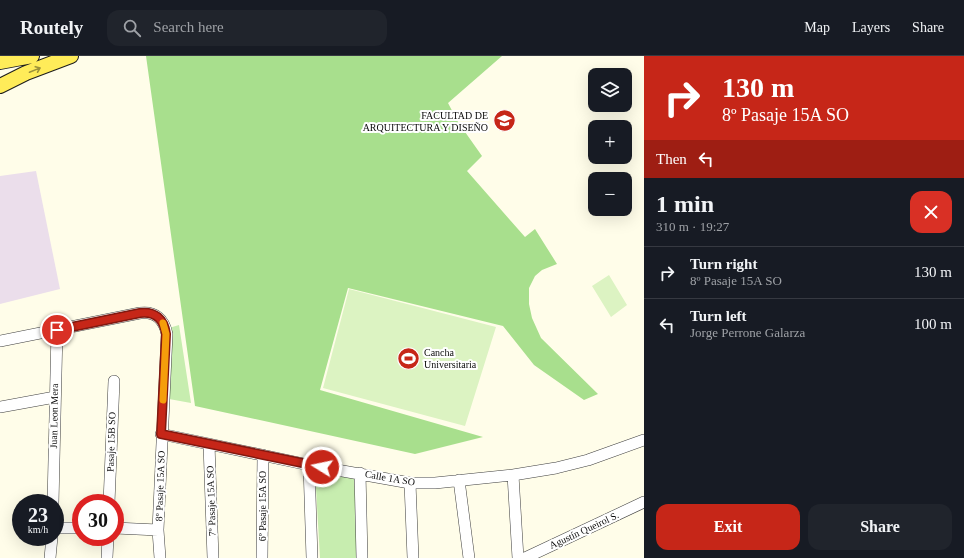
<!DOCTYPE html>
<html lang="en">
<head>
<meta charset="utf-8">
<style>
	body { margin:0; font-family:Georgia,serif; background:#20242c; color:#f1f3f6; height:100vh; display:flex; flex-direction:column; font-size:15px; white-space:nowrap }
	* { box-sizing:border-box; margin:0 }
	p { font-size:13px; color:#9ea1a6 }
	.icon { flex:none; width:22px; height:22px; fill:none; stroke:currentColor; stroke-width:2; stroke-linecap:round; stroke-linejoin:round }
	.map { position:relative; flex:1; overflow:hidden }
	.details { display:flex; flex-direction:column; background:#171b24; width:320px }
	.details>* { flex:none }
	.banner { background:#c62618; color:#fff; overflow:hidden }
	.controls { position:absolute; left:588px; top:12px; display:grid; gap:8px }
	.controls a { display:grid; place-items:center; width:44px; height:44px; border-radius:8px; background:#171b24; box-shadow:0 4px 16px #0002; font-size:20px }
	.speed { position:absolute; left:12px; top:438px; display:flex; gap:8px; font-size:20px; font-weight:700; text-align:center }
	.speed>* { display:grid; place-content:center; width:52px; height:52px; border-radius:50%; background:#171b24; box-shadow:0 4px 16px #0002; line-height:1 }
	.speed small { font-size:10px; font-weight:400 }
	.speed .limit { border:6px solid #d22; background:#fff; color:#111 }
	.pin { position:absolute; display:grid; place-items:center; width:34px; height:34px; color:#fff; margin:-17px; border:2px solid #fff; border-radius:50%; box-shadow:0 1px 4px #0007 }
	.me { position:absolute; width:44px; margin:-22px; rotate:280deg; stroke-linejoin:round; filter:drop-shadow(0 0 3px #0008) }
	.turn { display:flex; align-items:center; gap:14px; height:84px; padding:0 12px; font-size:18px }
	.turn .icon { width:52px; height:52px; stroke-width:2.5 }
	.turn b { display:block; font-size:28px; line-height:34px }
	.then { display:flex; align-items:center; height:38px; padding:0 12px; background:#0003; gap:8px; font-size:15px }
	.round { display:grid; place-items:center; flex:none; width:42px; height:42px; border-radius:12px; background:#20242c }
	.head { display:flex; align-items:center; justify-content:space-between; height:68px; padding:0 12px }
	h1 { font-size:24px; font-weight:700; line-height:30px }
	.primary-button { display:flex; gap:8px; margin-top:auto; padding:8px 12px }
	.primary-button a { flex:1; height:46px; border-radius:12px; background:#c62618; color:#fff; font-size:16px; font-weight:700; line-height:46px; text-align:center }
	.primary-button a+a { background:#20242c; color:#f1f3f6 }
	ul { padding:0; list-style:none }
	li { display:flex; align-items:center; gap:12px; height:52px; padding:0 12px; border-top:1px solid #363941 }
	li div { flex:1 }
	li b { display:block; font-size:15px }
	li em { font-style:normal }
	header { display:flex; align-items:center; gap:24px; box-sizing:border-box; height:56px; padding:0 20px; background:#171b24; border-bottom:1px solid #363941 }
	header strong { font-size:19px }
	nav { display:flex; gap:22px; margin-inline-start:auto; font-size:14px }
	.search { width:280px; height:36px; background:#20242c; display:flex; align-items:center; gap:10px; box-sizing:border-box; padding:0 14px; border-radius:12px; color:#9ea1a6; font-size:15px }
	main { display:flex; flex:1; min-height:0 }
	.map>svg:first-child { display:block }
	.industrial { fill:#ebdeeb }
	.green { fill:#c7edaf }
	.forest { fill:#a8df8d }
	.pitch { fill:#dcf3c2 }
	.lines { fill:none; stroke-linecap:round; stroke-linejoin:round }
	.minor-casing { stroke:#3e3e3e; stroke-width:12 }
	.major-casing { stroke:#1c1c1c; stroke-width:16 }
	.minor { stroke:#fff; stroke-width:11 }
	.major { stroke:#ffec59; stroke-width:14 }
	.oneway { stroke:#9d923a }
	.route-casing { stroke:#811910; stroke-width:10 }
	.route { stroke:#c62618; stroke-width:7 }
	.slow { stroke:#f59e0b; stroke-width:7 }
	.labels { text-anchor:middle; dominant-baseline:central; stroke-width:4; stroke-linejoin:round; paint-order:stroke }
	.poi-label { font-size:10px; fill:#0b0b0b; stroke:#fff; text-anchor:end }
	.street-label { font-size:10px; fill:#0b0b0b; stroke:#fff }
</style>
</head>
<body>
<header>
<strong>Routely</strong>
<div class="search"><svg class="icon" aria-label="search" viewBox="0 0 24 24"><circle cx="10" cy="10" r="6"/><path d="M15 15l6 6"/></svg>Search here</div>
<nav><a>Map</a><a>Layers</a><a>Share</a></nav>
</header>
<main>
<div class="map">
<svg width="644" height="502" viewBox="0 0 644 502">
	<rect width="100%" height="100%" fill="#fffde9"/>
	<path class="industrial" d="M36,115L60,233L0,248V120Z"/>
	<path class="green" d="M179,269L191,347L169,343V272Z
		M315,415L354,422L359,502H320Z"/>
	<path class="forest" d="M146,0H502L448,47L458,66L482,100L467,115L525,181L535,173L557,208L542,214L535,220L529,232V248L532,262L541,282L598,338L584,344L534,309L503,270L348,232L320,334L483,381L415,398L195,350Z"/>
	<path class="pitch" d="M609,219L627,249L611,261L592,230Z
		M349,233L496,271L465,370L323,332Z"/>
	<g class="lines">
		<defs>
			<path id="minor" d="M0,285L140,257C155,255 164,263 167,278L158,474L160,502
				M0,351L55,341
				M161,378L309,409L410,427H435L513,419L556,412L588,404L644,384
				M209,388L213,502
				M309,409L312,502
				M360,417L362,502
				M513,419L518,502
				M459,424L469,502
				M410,427L413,502
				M53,447L57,274
				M109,447L114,325
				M55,472H81
				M115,472L158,474
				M50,502L52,481
				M107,502L108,481
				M262,502L263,399
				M525,502L644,446"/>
			<path id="major" d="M0,6L32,0
				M0,30L26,17L71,0"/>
		</defs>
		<use href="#minor" class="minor-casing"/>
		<use href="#major" class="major-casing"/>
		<use href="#minor" class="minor"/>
		<use href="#major" class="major"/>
	</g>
	<defs><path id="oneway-shaft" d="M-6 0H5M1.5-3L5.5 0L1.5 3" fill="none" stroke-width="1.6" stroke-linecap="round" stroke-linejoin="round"/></defs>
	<use class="oneway" href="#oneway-shaft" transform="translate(35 14) rotate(-22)"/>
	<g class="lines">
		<defs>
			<path id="route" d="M57,274L140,257C155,255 164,263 166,278L161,378L322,411"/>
		</defs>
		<use href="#route" class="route-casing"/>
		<use href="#route" class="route"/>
		<path class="slow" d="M163,267L166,278L163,344"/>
	</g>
	<defs>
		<symbol id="university-disc" viewBox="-11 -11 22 22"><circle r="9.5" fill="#c62618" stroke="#fff"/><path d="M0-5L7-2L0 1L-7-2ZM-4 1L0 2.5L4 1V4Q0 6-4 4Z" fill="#fff"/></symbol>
		<symbol id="stadium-disc" viewBox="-11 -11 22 22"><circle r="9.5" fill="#c62618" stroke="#fff"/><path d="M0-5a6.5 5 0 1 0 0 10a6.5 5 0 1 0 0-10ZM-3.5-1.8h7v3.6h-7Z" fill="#fff"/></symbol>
	</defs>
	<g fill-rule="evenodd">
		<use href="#university-disc" x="492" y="52" width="25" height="25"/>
		<use href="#stadium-disc" x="396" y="290" width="25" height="25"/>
	</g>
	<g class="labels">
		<g class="poi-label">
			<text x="488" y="59">FACULTAD DE<tspan x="488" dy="12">ARQUITECTURA Y DISEÑO</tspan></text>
			<text x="424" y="296" text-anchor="start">Cancha<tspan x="424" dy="12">Universitaria</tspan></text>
		</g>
		<g class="street-label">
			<text transform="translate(54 360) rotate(-89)">Juan Leon Mera</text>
			<text transform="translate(111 386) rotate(-88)">Pasaje 15B SO</text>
			<text transform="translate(390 422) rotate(10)">Calle 1A SO</text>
			<text transform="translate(160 430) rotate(-88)">8º Pasaje 15A SO</text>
			<text transform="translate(211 445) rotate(-92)">7º Pasaje 15A SO</text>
			<text transform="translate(262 450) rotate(-90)">6º Pasaje 15A SO</text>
			<text transform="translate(584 474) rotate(-25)">Agustín Queirol S.</text>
		</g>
	</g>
</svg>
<div class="controls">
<a><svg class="icon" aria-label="layers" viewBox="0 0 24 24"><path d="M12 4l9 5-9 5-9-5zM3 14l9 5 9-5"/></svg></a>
<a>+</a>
<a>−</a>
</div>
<div class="speed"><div>23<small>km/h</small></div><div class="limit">30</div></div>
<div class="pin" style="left:57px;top:274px;background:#d93025"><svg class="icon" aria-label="arrive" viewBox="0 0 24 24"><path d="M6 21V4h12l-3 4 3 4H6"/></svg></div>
<svg class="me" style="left:322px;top:411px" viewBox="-20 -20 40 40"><circle r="17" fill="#c62618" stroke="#fff" stroke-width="3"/><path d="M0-11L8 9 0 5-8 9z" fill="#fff"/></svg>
</div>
<section class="details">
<div class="banner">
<div class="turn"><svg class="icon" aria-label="right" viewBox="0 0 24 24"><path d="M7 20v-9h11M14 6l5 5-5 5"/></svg><div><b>130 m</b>8º Pasaje 15A SO</div></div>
<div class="then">Then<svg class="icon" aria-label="left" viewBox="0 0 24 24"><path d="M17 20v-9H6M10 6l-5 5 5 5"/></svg></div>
</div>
<div class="head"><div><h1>1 min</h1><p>310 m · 19:27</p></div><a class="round" style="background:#d93025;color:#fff"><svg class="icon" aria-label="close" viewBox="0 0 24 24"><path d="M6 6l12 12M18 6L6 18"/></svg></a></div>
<ul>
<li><svg class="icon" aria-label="right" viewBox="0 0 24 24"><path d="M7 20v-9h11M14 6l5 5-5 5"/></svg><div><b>Turn right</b><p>8º Pasaje 15A SO</p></div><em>130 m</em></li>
<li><svg class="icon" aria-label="left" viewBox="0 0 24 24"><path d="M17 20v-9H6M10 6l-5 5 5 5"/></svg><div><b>Turn left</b><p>Jorge Perrone Galarza</p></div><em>100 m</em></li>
</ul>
<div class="primary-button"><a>Exit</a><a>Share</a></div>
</section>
</main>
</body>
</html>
